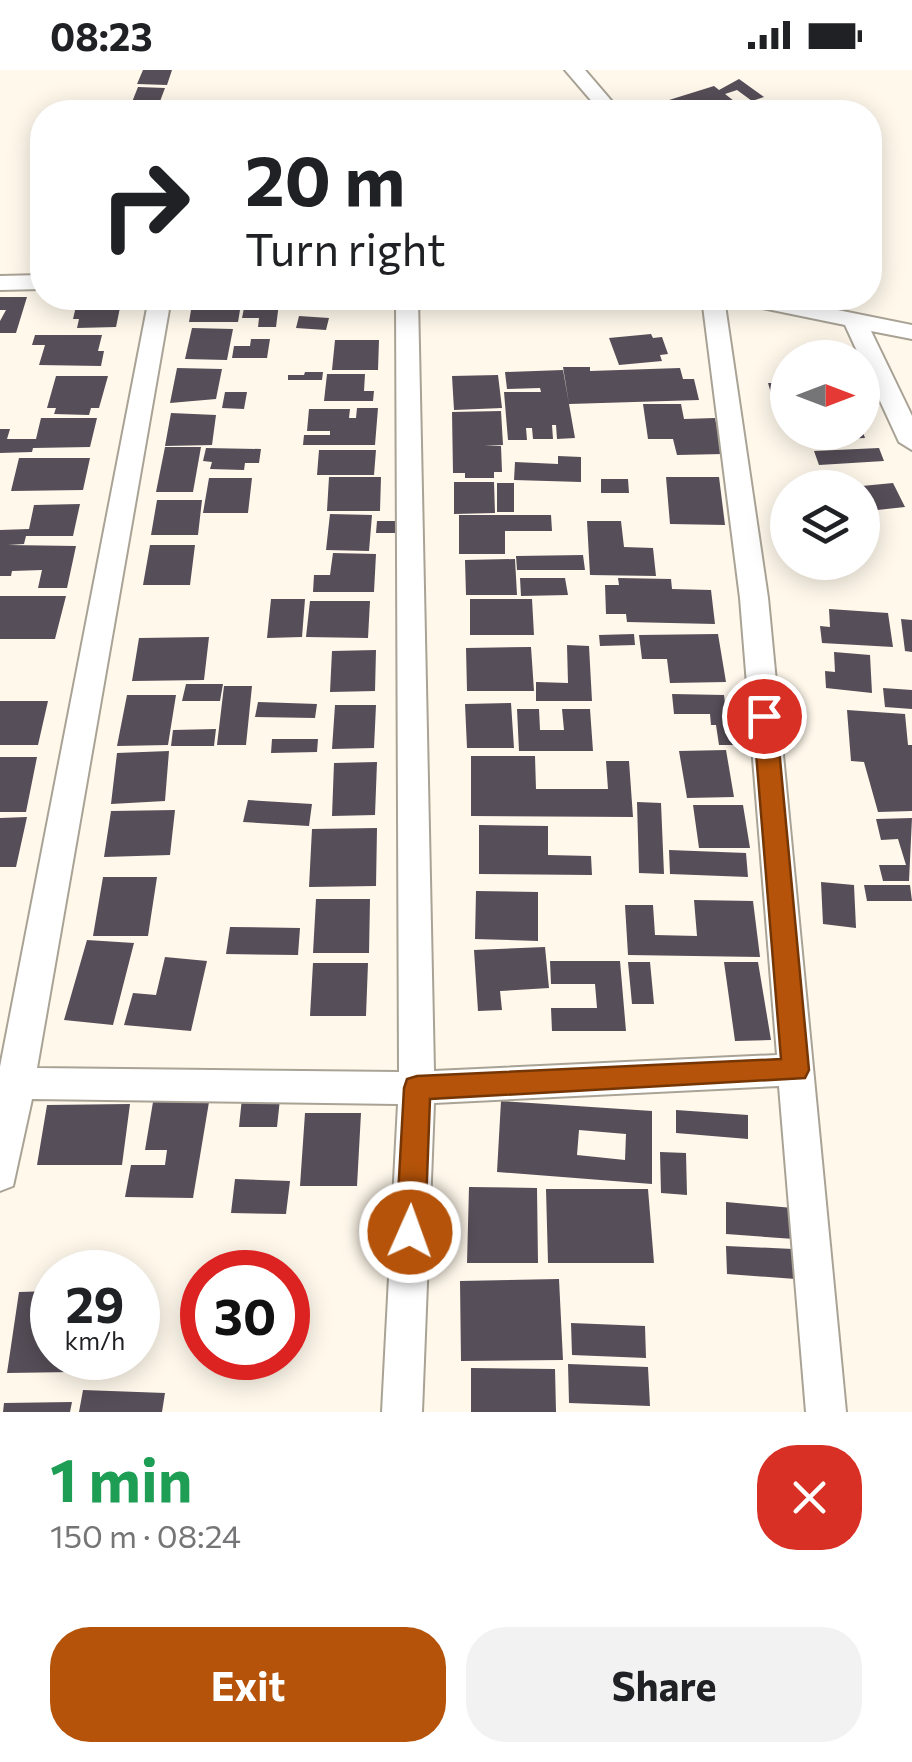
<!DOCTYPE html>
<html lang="en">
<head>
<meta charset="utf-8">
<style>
	body { margin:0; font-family:Commissioner,sans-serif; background:#f2f2f2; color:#202124; height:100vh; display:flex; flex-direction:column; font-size:38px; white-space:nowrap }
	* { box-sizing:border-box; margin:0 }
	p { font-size:32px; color:#757577 }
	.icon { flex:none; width:55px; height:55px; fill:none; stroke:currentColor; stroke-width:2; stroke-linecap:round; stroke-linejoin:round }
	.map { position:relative; height:1342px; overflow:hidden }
	.side { display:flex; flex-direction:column; background:#fff; flex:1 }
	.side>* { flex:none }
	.top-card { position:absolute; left:30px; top:30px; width:852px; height:210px; border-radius:40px; box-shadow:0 5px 25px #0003; background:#fff; color:#202124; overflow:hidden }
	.needle { width:65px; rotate:90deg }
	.fabs { position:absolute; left:770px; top:270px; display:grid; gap:20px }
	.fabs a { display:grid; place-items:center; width:110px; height:110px; border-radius:50%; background:#fff; box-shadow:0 5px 25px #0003; font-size:50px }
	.speed { position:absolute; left:30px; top:1180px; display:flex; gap:20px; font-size:50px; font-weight:700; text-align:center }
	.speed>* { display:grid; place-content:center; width:130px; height:130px; border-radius:50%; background:#fff; box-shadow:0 5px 25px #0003; line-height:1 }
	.speed small { font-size:25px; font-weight:400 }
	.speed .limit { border:15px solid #d22; background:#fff; color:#111 }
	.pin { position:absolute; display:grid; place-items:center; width:85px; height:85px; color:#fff; margin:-42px; border:5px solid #fff; border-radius:50%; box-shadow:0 2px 10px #0007 }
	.me { position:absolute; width:110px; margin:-55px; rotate:2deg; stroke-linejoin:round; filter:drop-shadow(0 0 8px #0008) }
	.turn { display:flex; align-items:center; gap:35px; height:210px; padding:0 50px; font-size:45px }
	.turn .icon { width:130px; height:130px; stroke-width:2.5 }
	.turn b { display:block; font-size:70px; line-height:85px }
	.round { display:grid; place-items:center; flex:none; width:105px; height:105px; border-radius:40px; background:#f2f2f2 }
	.overview { display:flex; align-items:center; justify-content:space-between; height:170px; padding:0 50px }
	h1 { font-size:60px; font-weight:700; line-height:75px; color:#1e9e55 }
	.action { display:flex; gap:20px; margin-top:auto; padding:20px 50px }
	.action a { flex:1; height:115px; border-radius:40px; background:#b45309; color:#fff; font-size:40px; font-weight:700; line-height:115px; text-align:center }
	.action a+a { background:#f2f2f2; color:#202124 }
	.status { display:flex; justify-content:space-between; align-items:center; height:70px; padding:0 50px; background:#fff; direction:ltr }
	.status svg { height:28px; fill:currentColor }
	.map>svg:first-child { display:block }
	.building { fill:#564e58; fill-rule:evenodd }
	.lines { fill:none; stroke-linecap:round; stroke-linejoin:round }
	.lane-casing { stroke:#a9a396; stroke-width:4 }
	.street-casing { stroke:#a9a396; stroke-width:4 }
	.lane { fill:#fff; fill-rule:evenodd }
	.street { fill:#fff; fill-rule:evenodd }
	.route { fill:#b45309; stroke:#753606; stroke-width:2.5 }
</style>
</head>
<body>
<div class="status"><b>08:23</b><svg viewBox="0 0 49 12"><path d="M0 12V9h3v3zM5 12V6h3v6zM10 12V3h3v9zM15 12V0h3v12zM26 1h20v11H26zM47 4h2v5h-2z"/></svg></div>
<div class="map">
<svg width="912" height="1342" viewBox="0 0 912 1342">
	<rect width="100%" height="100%" fill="#fff8eb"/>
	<path class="building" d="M143,0H172L167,15L137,14Z
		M739,9L764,27L752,31L737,20L725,24L734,31L697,42H686L669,30L714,16L719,20Z
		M138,17L165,18L156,42H128Z
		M0,227H27L16,263H0V251L6,240H0Z
		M78,228H122L116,257L77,258L79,249H73Z
		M193,228H242L238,252H189Z
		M246,228H260L259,233H279L276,257H258L259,248H242Z
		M299,246L329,248L326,260L296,258Z
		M192,258L233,259L227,290L185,289Z
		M651,264L653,268L662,267L668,284L660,285L662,291L619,295L609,268Z
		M35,265H102L98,281H104L101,296L39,295L45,275H32Z
		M251,269H270L267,288H232L234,276H250Z
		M335,270H379L378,300H332Z
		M563,297H590V301L680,298L683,309H694L699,330L569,334Z
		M177,298L222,299L216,329L170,333Z
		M563,300L575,368L557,369L556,355H552L553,369H533L532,358H526L527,370H508L504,322H541L540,318L507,319L505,302Z
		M305,302H323L322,310H288V305H304Z
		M327,304H365L364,321H374L373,331H324Z
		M498,305L502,338L454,340L452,306Z
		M56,306H108L99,338H91L89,345L54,344L56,338H47Z
		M768,313H788V336L775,337Z
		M225,322H247L244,339L222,338Z
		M643,334H681L684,349L715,348L723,384L677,385L673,369H648Z
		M357,338H378L375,375H303L304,365H330V361H307L309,339H350L349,348H356Z
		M501,341L503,375L484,376H501L502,402H494V408H465V403H453L452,342Z
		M171,343L216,345L212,375L165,376Z
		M41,348H97L90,377L33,378L32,382L0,383V359H10L7,369H36Z
		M818,362H863L865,368L820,370Z
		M165,377H201L193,422H156Z
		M206,378L261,379L259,393H245L244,400L210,399L212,392L203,391Z
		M879,378L884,391L819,395L814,381Z
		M319,380H376L374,405H317Z
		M558,386L581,387V412L514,410L515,392L558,394Z
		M19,388H90L83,420L11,421Z
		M329,407H381L380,441H327Z
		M666,407H719L725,455L670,454Z
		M209,408H252L248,443H203Z
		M601,409H628L629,423H601Z
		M454,412H494L495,443L454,444Z
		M497,413H514V442H497Z
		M893,413L905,437L868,441L862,416Z
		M157,430H202L198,465H151Z
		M80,434L73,466H26L24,474L8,475L76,476L67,518H38L42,500L12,501L11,506H0V460L29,459L34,435Z
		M330,444L372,445L369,481L326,480Z
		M459,445H551L552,461H505V484H459Z
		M377,451H403V463H376Z
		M587,451H621L624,477L653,478L656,506L590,505Z
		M150,475H195L190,515H143Z
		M333,483L376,484L374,522H313L314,505H330Z
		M583,485L585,500H517L516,486Z
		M515,489L517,525H466L465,490Z
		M520,508H565L568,525L521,526Z
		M618,508L671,509L672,519L711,520L715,554L627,552L626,544H606L605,515H619Z
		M0,526H66L55,569H0Z
		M271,529H305L302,567L267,568Z
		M470,529H532L534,565H470Z
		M310,531H370L368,568L306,567Z
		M829,539L888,543L893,577L822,573L820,556L830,557Z
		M901,549L912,550V582L905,581Z
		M634,564L635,575L600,576L599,565Z
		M718,564L726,612L670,613L667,589H642L639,565Z
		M209,567L204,610L132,611L139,568Z
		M567,575L589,576L592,631H536V612L568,613Z
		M531,577L534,621H467L466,578Z
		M376,580L375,621L330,622L332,581Z
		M834,582L870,585L872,623L826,618L825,601L835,602Z
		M186,614H223L220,631H182Z
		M224,616H252L246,675H217Z
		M883,618L912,620V639L885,637Z
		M672,624L724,625L726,642L758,643L763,675H719L716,655H711L710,644H674Z
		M127,625H176L168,675L117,676Z
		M0,631H48L38,675H0Z
		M258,632L317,634L315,648L255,647Z
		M511,633L514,678H467L465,634Z
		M335,635H376L374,678L332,679Z
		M517,639H539L540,660H564L562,639H590L593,681H519Z
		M847,640L905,644L908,675H912V741L878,742L864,692L851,691Z
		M216,659L214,676H171L173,660Z
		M272,669H318L317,682L271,683Z
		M726,680L734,727L687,728L679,681Z
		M169,681L165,731L111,734L117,683Z
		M471,686H535L536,719H608L606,691H629L633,747L471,746Z
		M0,687H37L26,742H0Z
		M377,692L375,745L332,746L334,693Z
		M248,730L312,734L309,756L243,752Z
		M637,732L661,733L664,804L639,803Z
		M693,735H743L750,778H699Z
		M175,740L170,785L104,787L111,741Z
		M27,747L16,797H0V748Z
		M912,748L909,811H883L879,795H906L898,769L881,770L876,749Z
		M479,755L548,756V785L591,786L592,805L479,804Z
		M377,758L376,816L309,817L312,759Z
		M669,780L746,783L748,807L670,804Z
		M103,807H157L148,866H93Z
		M821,812L854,815L856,858L823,854Z
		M864,815H910L912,831H867Z
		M476,821L538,822V871L475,869Z
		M316,829H370L369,883H313Z
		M694,830L753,831L760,887L628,885L625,835H653L655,865L697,866Z
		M230,857L300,858L298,885L226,884Z
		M87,870L134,873L113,955L64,950Z
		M545,877L549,918L500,921L502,940L478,941L474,880Z
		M165,887L207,891L191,961L124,955L133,923L156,925Z
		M550,891H620L626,961H552L551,938H597L595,914H551Z
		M628,892H650L654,934H632Z
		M724,892H758L771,970L735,971Z
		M313,893H368L366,946H310Z
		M242,1028L280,1029L277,1057H239Z
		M501,1031L652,1041V1114L497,1102ZM579,1060L626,1064L625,1090L577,1085Z
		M153,1032H209L193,1128L125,1127L131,1095H165L167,1080H145Z
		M130,1034L122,1095H37L47,1035Z
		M676,1040L748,1045V1069L676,1063Z
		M305,1043H361L357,1116H300Z
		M660,1082L686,1083L687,1125L661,1123Z
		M235,1109L290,1111L286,1144L231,1143Z
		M469,1117L537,1118L538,1193H467Z
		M546,1119H648L654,1193H548Z
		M726,1132L793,1138L794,1169L726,1164Z
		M726,1176L793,1179L796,1209L727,1204Z
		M559,1209L563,1290L461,1291L460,1211Z
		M52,1221V1288H75L73,1302L7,1303L19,1222Z
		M571,1253L645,1256L646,1288L572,1285Z
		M568,1294L648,1297L650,1336L569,1333Z
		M471,1298L555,1299L556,1342H471Z
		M83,1320L165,1323L162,1342H79Z
		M72,1332L70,1342H3L4,1333Z"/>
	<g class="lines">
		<defs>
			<path id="lane" d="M773,34L781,36L762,42H747Z"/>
			<path id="street" d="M565,0H585L621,42H601Z
				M42,205V219L0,220V206Z
				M149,228H171L37,998L399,1002L396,228H418L434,1001L777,985L740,528L702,228H724L768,528L846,1342H806L779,1016L434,1033L422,1342H382L398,1034L32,1029L13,1116L0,1121V997Z
				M736,228H778L912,255V269L871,261L912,346V380L899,372L845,255L747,235Z"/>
		</defs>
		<use href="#lane" class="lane-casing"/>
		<use href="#street" class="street-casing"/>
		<use href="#lane" class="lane"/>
		<use href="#street" class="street"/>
	</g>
	<path class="route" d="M764,638L776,646L809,1000L805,1008L430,1029L425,1162L421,1172L410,1176L400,1172L396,1162L404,1018L407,1009L417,1006L781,989L753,646Z"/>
</svg>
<div class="fabs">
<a><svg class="needle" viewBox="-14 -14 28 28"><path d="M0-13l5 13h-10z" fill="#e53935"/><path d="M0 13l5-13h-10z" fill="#757577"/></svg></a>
<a><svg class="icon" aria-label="layers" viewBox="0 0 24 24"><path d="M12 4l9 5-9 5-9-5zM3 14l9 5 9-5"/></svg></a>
</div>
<div class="speed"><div>29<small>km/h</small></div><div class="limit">30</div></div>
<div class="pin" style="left:764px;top:646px;background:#d93025"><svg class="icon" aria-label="arrive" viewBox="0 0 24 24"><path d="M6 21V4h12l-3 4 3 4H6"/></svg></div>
<svg class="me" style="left:410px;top:1162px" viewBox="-20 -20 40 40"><circle r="17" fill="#b45309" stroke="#fff" stroke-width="3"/><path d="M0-11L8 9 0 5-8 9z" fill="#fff"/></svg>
<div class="top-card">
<div class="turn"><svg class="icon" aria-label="right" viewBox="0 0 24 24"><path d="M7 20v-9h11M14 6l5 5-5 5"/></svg><div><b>20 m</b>Turn right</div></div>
</div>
</div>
<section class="side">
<div class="overview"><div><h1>1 min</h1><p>150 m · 08:24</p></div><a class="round" style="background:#d93025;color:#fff"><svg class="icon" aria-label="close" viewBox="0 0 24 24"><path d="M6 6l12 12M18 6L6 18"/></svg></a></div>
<div class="action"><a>Exit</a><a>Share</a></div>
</section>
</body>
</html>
